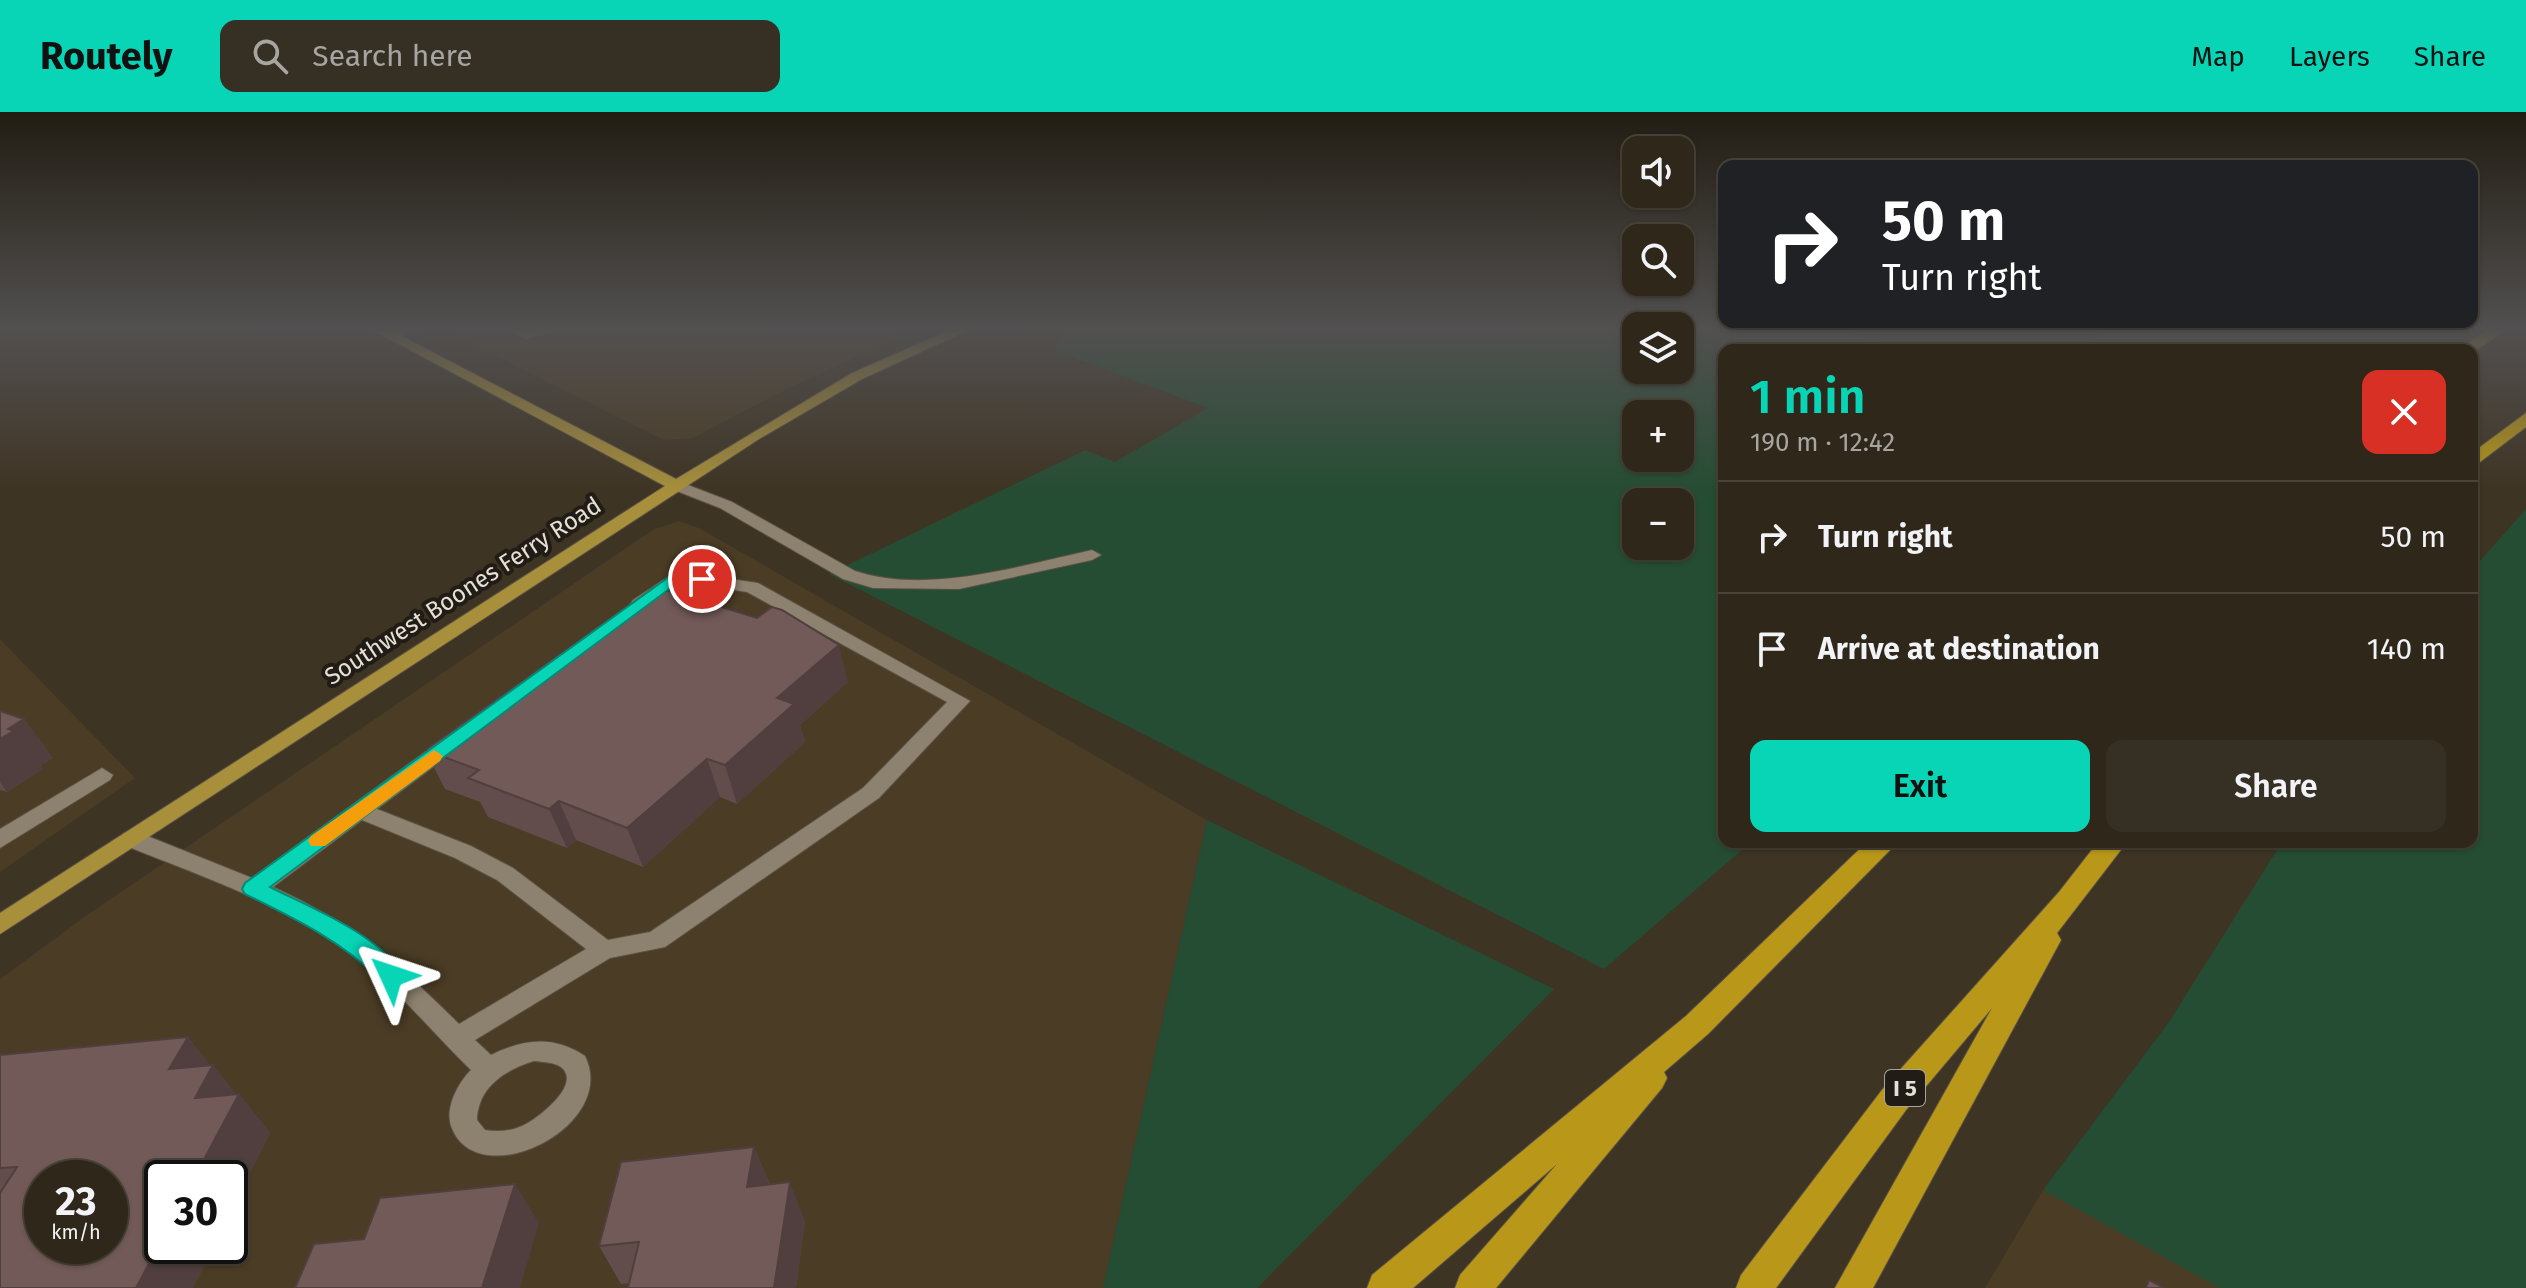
<!DOCTYPE html>
<html lang="en">
<head>
<meta charset="utf-8">
<style>
	body { margin:0; font-family:"Fira Sans",sans-serif; background:#362f23; color:#f1f3f6; height:100vh; display:flex; flex-direction:column; font-size:30px; white-space:nowrap }
	* { box-sizing:border-box; margin:0 }
	p { font-size:26px; color:#a7a5a2 }
	.icon { flex:none; width:44px; height:44px; fill:none; stroke:currentColor; stroke-width:2; stroke-linecap:round; stroke-linejoin:round }
	.map { position:relative; flex:1; overflow:hidden }
	.drawer { position:absolute; left:1718px; top:232px; width:760px; height:504px; display:flex; flex-direction:column; background:#2e271a; border-radius:16px; box-shadow:0 2px 6px #0004,0 0 0 2px #494439 }
	.drawer>* { flex:none }
	.top-card { position:absolute; left:1718px; top:48px; width:760px; height:168px; border-radius:16px; box-shadow:0 2px 6px #0004,0 0 0 2px #494439; background:#202124; color:#fff; overflow:hidden }
	.fabs { position:absolute; left:1622px; top:24px; display:grid; gap:16px }
	.fabs a { display:grid; place-items:center; width:72px; height:72px; border-radius:16px; background:#2e271a; box-shadow:0 2px 6px #0004,0 0 0 2px #494439; font-size:40px }
	.speed { position:absolute; left:24px; top:1048px; display:flex; gap:16px; font-size:40px; font-weight:700; text-align:center }
	.speed>* { display:grid; place-content:center; width:104px; height:104px; border-radius:50%; background:#2e271a; box-shadow:0 2px 6px #0004,0 0 0 2px #494439; line-height:1 }
	.speed small { font-size:20px; font-weight:400 }
	.speed .limit { border:4px solid #111; border-radius:12px; background:#fff; color:#111 }
	.pin { position:absolute; display:grid; place-items:center; width:68px; height:68px; color:#fff; margin:-34px; border:4px solid #fff; border-radius:50%; box-shadow:0 2px 8px #0007 }
	.me { position:absolute; width:88px; margin:-44px; rotate:312deg; stroke-linejoin:round; filter:drop-shadow(0 0 6px #0008) }
	.turn { display:flex; align-items:center; gap:28px; height:168px; padding:0 32px; font-size:36px }
	.turn .icon { width:104px; height:104px; stroke-width:2.5 }
	.turn b { display:block; font-size:56px; line-height:68px }
	.round { display:grid; place-items:center; flex:none; width:84px; height:84px; border-radius:16px; background:#362f23 }
	.head { display:flex; align-items:center; justify-content:space-between; height:136px; padding:0 32px }
	h1 { font-size:48px; font-weight:600; line-height:60px; color:#07d5b6 }
	.action { display:flex; gap:16px; margin-top:auto; padding:16px 32px }
	.action a { flex:1; height:92px; border-radius:16px; background:#07d5b6; color:#111; font-size:32px; font-weight:600; line-height:92px; text-align:center }
	.action a+a { background:#362f23; color:#f1f3f6 }
	ul { padding:0; list-style:none }
	li { display:flex; align-items:center; gap:24px; height:112px; padding:0 32px; border-top:2px solid #494439 }
	li div { flex:1 }
	li b { display:block; font-size:30px }
	li em { font-style:normal }
	header { display:flex; align-items:center; gap:48px; box-sizing:border-box; height:112px; padding:0 40px; background:#07d5b6; color:#111 }
	header strong { font-size:38px }
	nav { display:flex; gap:44px; margin-inline-start:auto; font-size:28px }
	.search { width:560px; height:72px; background:#362f23; display:flex; align-items:center; gap:20px; box-sizing:border-box; padding:0 28px; border-radius:16px; color:#a7a5a2; font-size:30px }
	.map>svg:first-child { display:block }
	.built { fill:#4a3c25; fill-rule:evenodd }
	.green { fill:#254d33; fill-rule:evenodd }
	.lines { fill:none; stroke-linecap:round; stroke-linejoin:round }
	.minor-casing { stroke:#5b5244; stroke-width:2 }
	.major-casing { stroke:#5b5244; stroke-width:2 }
	.highway-casing { stroke:#5b5244; stroke-width:2 }
	.minor { fill:#8d816f; fill-rule:evenodd }
	.major { fill:#a78f3b; fill-rule:evenodd }
	.highway { fill:#b99819; fill-rule:evenodd }
	.wall { fill:#624d4c }
	.shaded-wall { fill:#503f3e }
	.building { fill:#725a58; stroke:#503f3e; stroke-width:2; fill-rule:evenodd }
	.route { fill:#07d5b6; stroke:#058a76; stroke-width:2 }
	.slow { fill:#f59e0b }
	.labels { text-anchor:middle; dominant-baseline:central; stroke-width:8; stroke-linejoin:round; paint-order:stroke }
	.shield { fill:#211c15; stroke:#aaa49b; stroke-width:2 }
	.shield-label { font-size:22px; font-weight:bold; fill:#e5dfd5 }
	.street-label { font-size:24px; fill:#e5dfd5; stroke:#211c15 }
</style>
</head>
<body>
<header>
<strong>Routely</strong>
<div class="search"><svg class="icon" aria-label="search" viewBox="0 0 24 24"><circle cx="10" cy="10" r="6"/><path d="M15 15l6 6"/></svg>Search here</div>
<nav><a>Map</a><a>Layers</a><a>Share</a></nav>
</header>
<div class="map">
<svg width="2526" height="1176" viewBox="0 0 2526 1176">
	<rect width="100%" height="100%" fill="#3e3423"/>
	<path class="built" d="M438,215H919L779,281L693,326L664,328Z
		M679,409L699,416L1207,708L1103,1176H0V867L87,803L654,417ZM42,1066H110V1134H42ZM162,1066H230V1134H162Z
		M0,527L135,666L0,760Z
		M2043,1078L2230,1176H1985Z"/>
	<path class="green" d="M1068,215H1636V258H1680V215H1821L1911,238H1724V730H1751L1604,857L829,462L1085,338L1115,350L1208,296L1053,238ZM1636,302H1680V346H1636ZM1636,390H1680V434H1636Z
		M2116,215H2496L2462,238H2070Z
		M2526,397V1176H2220L2043,1078L2169,910L2282,730H2472V458Z
		M1207,708L1554,877L1257,1176H1103Z"/>
	<g class="lines">
		<defs>
			<path id="minor" d="M408,215H430L390,228L383,224Z
				M501,215L527,219L570,215L526,227Z
				M675,368L732,390L855,459C928,483 1019,454 1092,438L1101,443L1092,448L959,477L873,476L843,467L720,396L669,376V370Z
				M677,459L758,471L970,589L879,686L665,835L610,846L475,928L491,943C524,927 553,923 585,944C620,1015 476,1085 451,1014C445,995 458,971 471,958C434,922 400,880 358,847C288,793 205,766 124,733L121,727L124,721H140L252,766L443,627L450,625L460,632L457,637L377,697L471,734L513,756L608,828L650,820L863,676L947,590L747,480L680,470L645,496H633L630,492L633,488ZM362,708L455,746L497,768L586,837L459,912C400,853 349,809 273,775ZM534,949C543,950 558,950 564,958C578,976 536,1008 522,1014C511,1019 497,1020 485,1018L477,1008C478,975 505,958 534,949Z
				M102,656L113,663L110,668L0,736V717Z"/>
			<path id="major" d="M367,215H384L676,367L852,261L957,215H975L862,267L759,327L0,822V801L665,374Z"/>
			<path id="highway" d="M2491,215H2510L2472,241V238H2458Z
				M2526,301V315L2472,356V341Z
				M1867,730H1898L1708,922L1664,960L1667,966L1662,976L1496,1176H1455L1460,1163L1557,1052L1413,1176H1367L1372,1163L1686,904Z
				M2098,730H2127L2057,821L2061,828L1873,1176H1835L1992,896L1906,998L1776,1176H1736L1741,1163L1882,978L2059,780Z"/>
		</defs>
		<use href="#minor" class="minor-casing"/>
		<use href="#major" class="major-casing"/>
		<use href="#highway" class="highway-casing"/>
		<use href="#minor" class="minor"/>
		<use href="#major" class="major"/>
		<use href="#highway" class="highway"/>
	</g>
	<path class="wall" d="M757,506L848,570L800,613L805,630L737,692L720,685L643,755L576,728L567,736L488,705L480,690L445,677L425,638Z
		M0,599L24,607L53,646L40,654L43,657L7,680L1,678L0,679Z
		M0,943L213,953L236,982H239L270,1021L193,1176H0Z
		M754,1035L770,1073L805,1109L796,1176H628L630,1171L621,1172L599,1134Z"/>
	<path class="shaded-wall" d="M839,533L848,570L800,613L805,630L737,692L725,653L777,586Z
		M24,607L53,646L40,654L43,657L7,680L0,670V627L8,617Z
		M707,647L720,685L643,755L627,716Z
		M559,689L576,728L567,736L549,697Z
		M188,925L212,955L213,953L238,984L239,982L270,1021L230,1102V1066H194L169,957Z
		M754,1035L770,1074L747,1075Z
		M790,1070L805,1109L796,1176H774Z
		M515,1072L539,1111L520,1176H482Z
		M162,1127V1134H214L193,1176H136Z"/>
	<path class="building" d="M655,475L757,506L772,495L782,498L839,533L777,586L794,592L725,653L707,647L627,716L559,689L549,697L468,666L479,658L425,638Z
		M0,599L24,607L8,617L14,619L0,627Z
		M188,925L169,957L213,953L195,986L239,982L194,1066H162V1127L136,1176H0V1081L17,1055L0,1056V943ZM42,1066H110V1134H42Z
		M754,1035L747,1075L790,1070L774,1176H628L639,1130L599,1134L621,1050Z
		M515,1072L482,1176H295L314,1132L364,1127L380,1086Z
		M2149,1168L2164,1176H2146Z"/>
	<linearGradient id="sky" x2="0" y2="1"><stop stop-color="#221d13"/><stop offset="0.57" stop-color="#525050"/><stop offset="1" stop-color="#525050" stop-opacity="0"/></linearGradient>
	<rect width="2526" height="380" fill="url(#sky)"/>
	<path class="route" d="M677,459L710,467L702,472L680,469L270,775C309,795 381,823 403,864L399,870H383C343,830 296,807 245,782L242,777L245,771Z"/>
	<path class="slow" d="M434,638L443,644L440,649L325,734H311L308,729L311,724Z"/>
	<g class="labels">
		<rect class="shield" x="1885" y="958" width="40" height="36" rx="6"/>
		<g class="shield-label">
			<text x="1905" y="976">I 5</text>
		</g>
		<g class="street-label">
			<text transform="translate(463 479) rotate(-33)">Southwest Boones Ferry Road</text>
		</g>
	</g>
</svg>
<div class="fabs">
<a><svg class="icon" aria-label="sound" viewBox="0 0 24 24"><path d="M4 9h4l5-4v14l-5-4H4zM17 9q2 3 0 6"/></svg></a>
<a><svg class="icon" aria-label="search" viewBox="0 0 24 24"><circle cx="10" cy="10" r="6"/><path d="M15 15l6 6"/></svg></a>
<a><svg class="icon" aria-label="layers" viewBox="0 0 24 24"><path d="M12 4l9 5-9 5-9-5zM3 14l9 5 9-5"/></svg></a>
<a>+</a>
<a>−</a>
</div>
<div class="speed"><div>23<small>km/h</small></div><div class="limit">30</div></div>
<div class="pin" style="left:702px;top:467px;background:#d93025"><svg class="icon" aria-label="arrive" viewBox="0 0 24 24"><path d="M6 21V4h12l-3 4 3 4H6"/></svg></div>
<svg class="me" style="left:391px;top:864px" viewBox="-20 -20 40 40"><path d="M0-17L14 15 0 8-14 15z" fill="#07d5b6" stroke="#fff" stroke-width="4"/></svg>
<div class="top-card">
<div class="turn"><svg class="icon" aria-label="right" viewBox="0 0 24 24"><path d="M7 20v-9h11M14 6l5 5-5 5"/></svg><div><b>50 m</b>Turn right</div></div>
</div>
<section class="drawer">
<div class="head"><div><h1>1 min</h1><p>190 m · 12:42</p></div><a class="round" style="background:#d93025;color:#fff"><svg class="icon" aria-label="close" viewBox="0 0 24 24"><path d="M6 6l12 12M18 6L6 18"/></svg></a></div>
<ul>
<li><svg class="icon" aria-label="right" viewBox="0 0 24 24"><path d="M7 20v-9h11M14 6l5 5-5 5"/></svg><div><b>Turn right</b></div><em>50 m</em></li>
<li><svg class="icon" aria-label="arrive" viewBox="0 0 24 24"><path d="M6 21V4h12l-3 4 3 4H6"/></svg><div><b>Arrive at destination</b></div><em>140 m</em></li>
</ul>
<div class="action"><a>Exit</a><a>Share</a></div>
</section>
</div>
</body>
</html>
